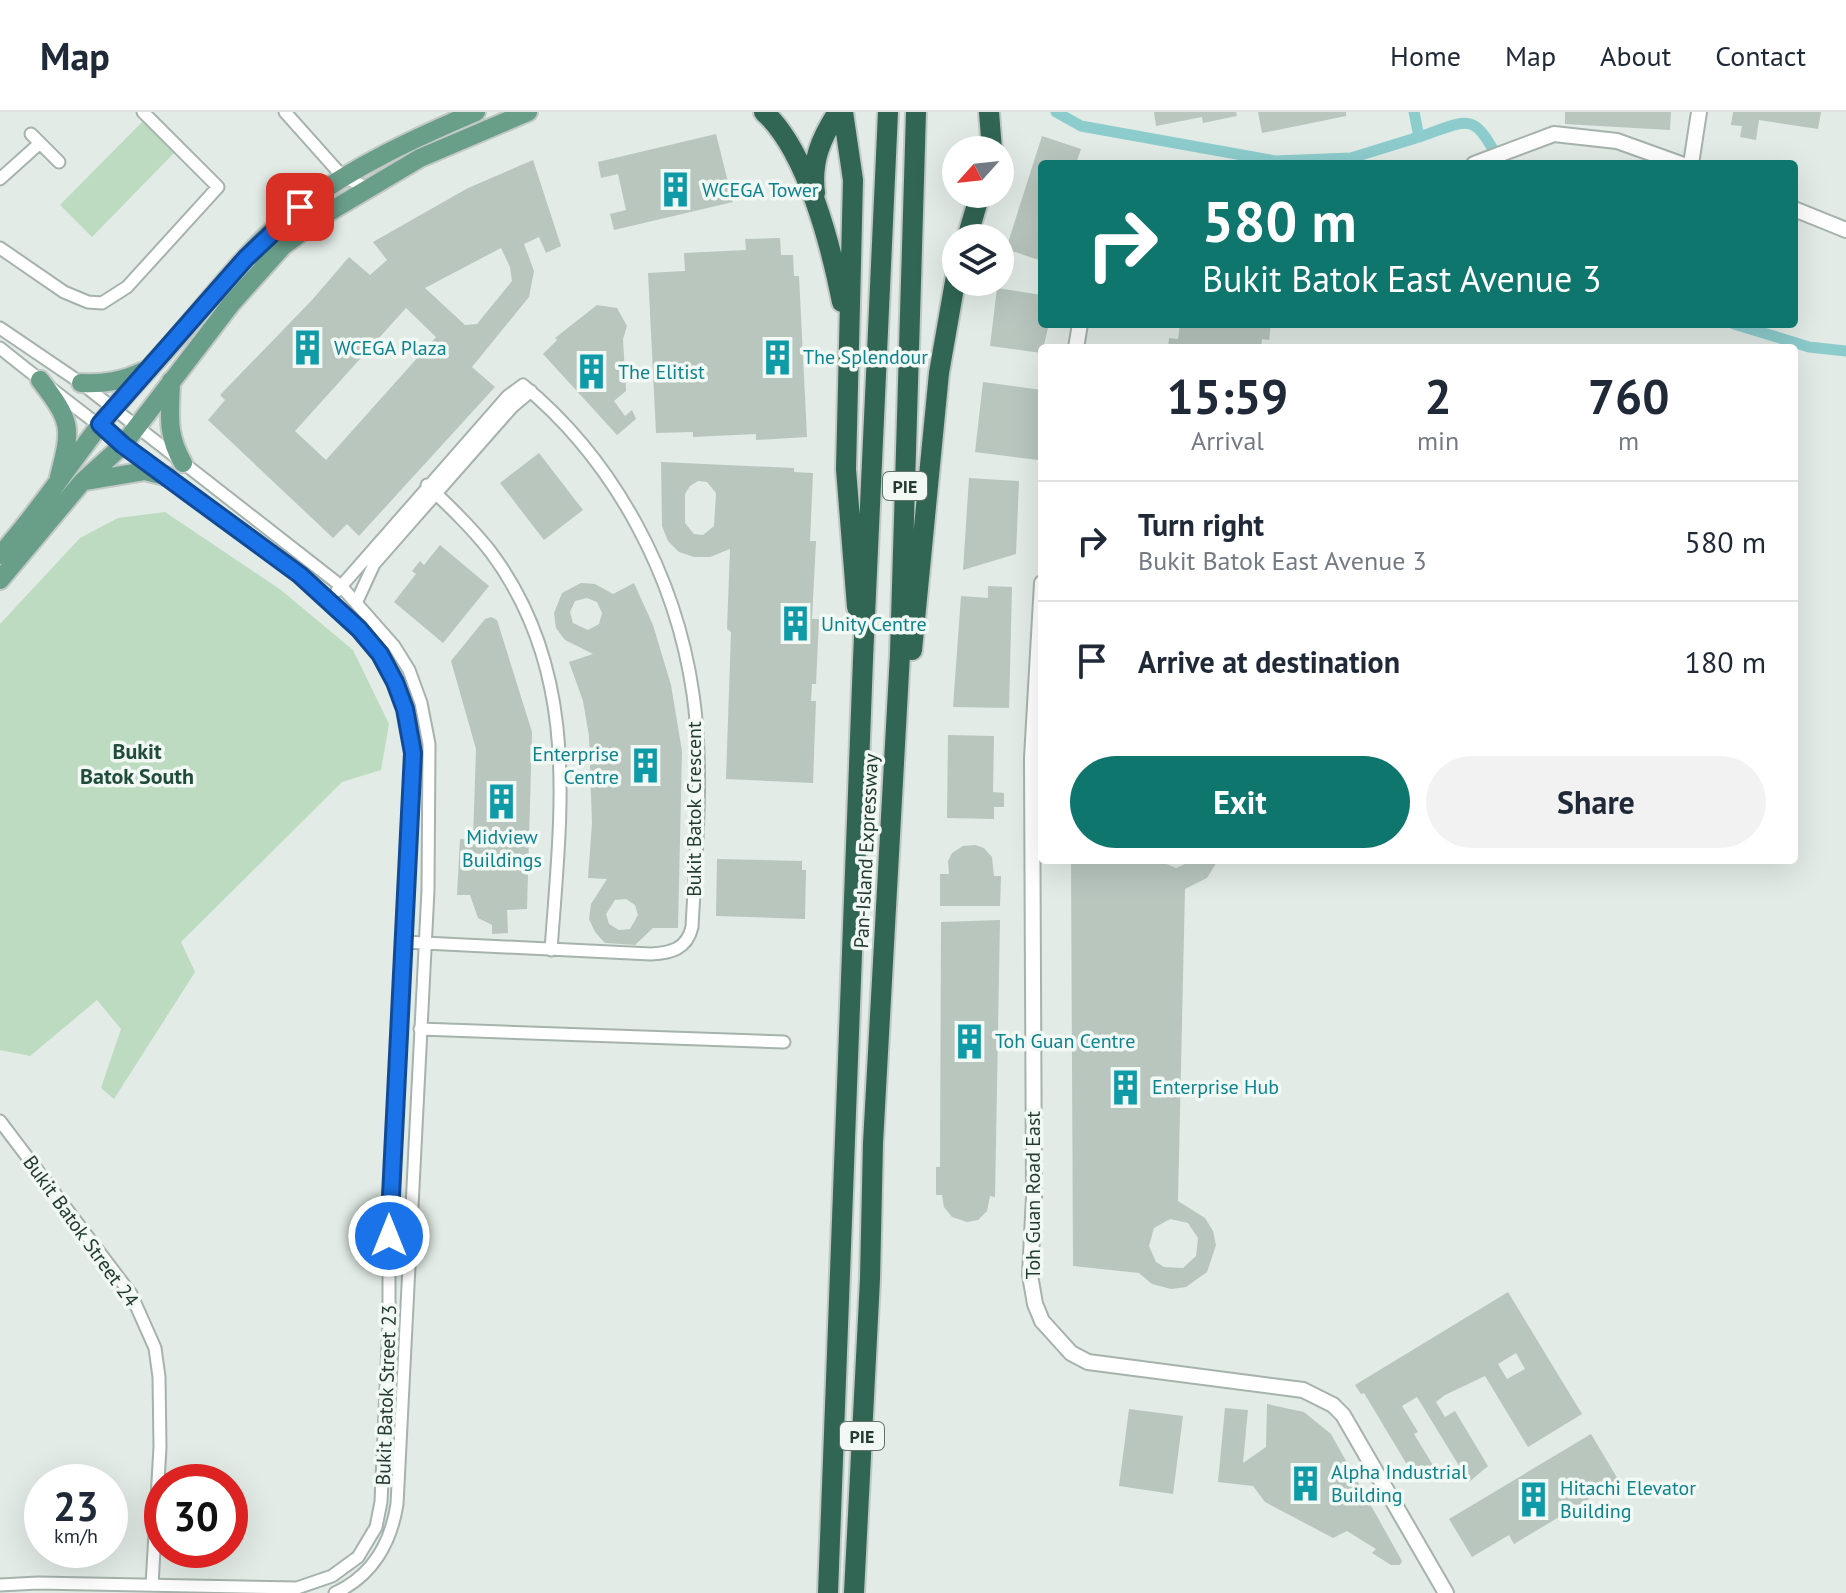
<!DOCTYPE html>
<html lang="en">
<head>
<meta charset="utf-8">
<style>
	body { margin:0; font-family:"PT Sans",sans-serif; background:#f2f2f3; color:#1f2937; height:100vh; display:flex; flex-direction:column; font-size:30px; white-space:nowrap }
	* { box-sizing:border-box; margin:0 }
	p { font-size:26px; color:#747a83 }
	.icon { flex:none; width:44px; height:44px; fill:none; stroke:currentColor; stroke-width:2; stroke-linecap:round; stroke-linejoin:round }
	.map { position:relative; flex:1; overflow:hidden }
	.sheet { position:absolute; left:1038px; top:232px; width:760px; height:520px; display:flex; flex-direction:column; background:#fff; border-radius:8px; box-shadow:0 8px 32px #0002 }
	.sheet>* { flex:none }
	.hud { position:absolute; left:1038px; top:48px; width:760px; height:168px; border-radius:8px; box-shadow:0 8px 32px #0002; background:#0f766e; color:#fff; overflow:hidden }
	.needle { width:52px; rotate:243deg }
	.fabs { position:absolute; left:942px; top:24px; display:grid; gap:16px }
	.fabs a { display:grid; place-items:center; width:72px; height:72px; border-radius:50%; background:#fff; box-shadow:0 8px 32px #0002; font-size:40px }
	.speed { position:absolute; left:24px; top:1352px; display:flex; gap:16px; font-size:40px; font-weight:700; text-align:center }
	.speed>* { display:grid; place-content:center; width:104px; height:104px; border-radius:50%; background:#fff; box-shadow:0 8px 32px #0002; line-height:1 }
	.speed small { font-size:20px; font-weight:400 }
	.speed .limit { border:12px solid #d22; background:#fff; color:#111 }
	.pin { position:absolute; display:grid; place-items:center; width:68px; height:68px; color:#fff; margin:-34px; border-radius:16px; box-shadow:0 4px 12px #0006 }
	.me { position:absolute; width:88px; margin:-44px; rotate:0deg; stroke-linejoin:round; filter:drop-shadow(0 0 6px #0008) }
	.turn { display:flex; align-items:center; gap:28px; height:168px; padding:0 32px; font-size:36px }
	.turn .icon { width:104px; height:104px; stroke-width:2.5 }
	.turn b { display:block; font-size:56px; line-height:68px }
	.eta { display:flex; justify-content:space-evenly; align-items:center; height:136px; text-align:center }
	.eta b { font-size:48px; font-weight:700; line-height:56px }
	.action { display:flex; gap:16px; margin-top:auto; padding:16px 32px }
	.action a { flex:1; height:92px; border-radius:48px; background:#0f766e; color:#fff; font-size:32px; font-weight:700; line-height:92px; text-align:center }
	.action a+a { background:#f2f2f3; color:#1f2937 }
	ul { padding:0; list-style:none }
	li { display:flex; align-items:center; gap:24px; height:120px; padding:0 32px; border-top:2px solid #e0e1e3 }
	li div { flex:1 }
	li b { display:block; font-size:30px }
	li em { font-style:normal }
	header { display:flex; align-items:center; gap:48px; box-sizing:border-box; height:112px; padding:0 40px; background:#fff; border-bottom:2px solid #e0e1e3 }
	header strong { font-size:38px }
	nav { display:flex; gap:44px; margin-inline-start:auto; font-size:28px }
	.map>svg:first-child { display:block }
	.green { fill:#bcdbc0 }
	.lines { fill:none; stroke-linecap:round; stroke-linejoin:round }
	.canal { stroke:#8dcccd; stroke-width:11 }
	.building { fill:#b8c6be; fill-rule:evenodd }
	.minor-casing { stroke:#a5b3ac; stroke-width:15 }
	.tertiary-casing { stroke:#a5b3ac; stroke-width:18 }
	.primary-casing { stroke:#c1c8c5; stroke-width:22 }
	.motorway-casing { stroke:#c1c8c5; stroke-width:24 }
	.minor { stroke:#fff; stroke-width:11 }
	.tertiary { stroke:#fff; stroke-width:14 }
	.primary { stroke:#699e89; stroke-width:18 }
	.motorway { stroke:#316654; stroke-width:20 }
	.route-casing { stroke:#114b97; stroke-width:20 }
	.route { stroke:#1a73e8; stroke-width:14 }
	.labels { text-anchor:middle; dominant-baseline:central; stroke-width:7; stroke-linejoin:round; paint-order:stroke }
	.shield { fill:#f2f8f4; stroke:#61746c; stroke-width:2 }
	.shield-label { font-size:18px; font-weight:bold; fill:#233b31 }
	.culture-label { font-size:20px; fill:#0d838f; stroke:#f2f8f4; text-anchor:start }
	.street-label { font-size:20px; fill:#233b31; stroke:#f2f8f4 }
	.neighbourhood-label { font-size:22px; font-weight:bold; fill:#204c3b; stroke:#f2f8f4 }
</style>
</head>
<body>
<header>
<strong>Map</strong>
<nav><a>Home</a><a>Map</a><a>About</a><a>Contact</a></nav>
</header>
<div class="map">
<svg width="1846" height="1481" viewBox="0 0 1846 1481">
	<rect width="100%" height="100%" fill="#e2ebe6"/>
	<path class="green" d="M143,9L175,40L92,125L60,93Z
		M165,400L281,478L353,538L389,612L381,658L342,670L181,830L195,860L114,987L101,976L121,917L97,888L30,944L0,938V512L80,426L118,406Z"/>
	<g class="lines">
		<path class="canal" d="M1056,0L1081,14L1275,49L1351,46L1419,25
			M1414,0L1419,25C1473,6 1473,0 1501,52
			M1734,212L1809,235L1846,239"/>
	</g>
	<path class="building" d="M1154,0H1236L1237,4L1203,11L1202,5L1156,14Z
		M1258,0H1346V4L1262,21Z
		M1565,0H1671L1670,18L1565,12Z
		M1733,0H1821L1818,17L1759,8L1756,28L1740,25L1742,14L1731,13Z
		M716,22L733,90L614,118L610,102L626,98L618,62L601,66L598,50Z
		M1042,24L1081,37L1076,52H1042V149L1006,137Z
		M533,48L561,134L546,141L539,125L524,132L534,159L529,185L472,255L495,275L359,424L347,412L333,426L208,308L225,288L220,283L312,188L349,145L370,163L387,148L373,130L468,76ZM501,136L510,155L512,169L477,212L465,213L425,176ZM406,196L436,225L326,348L295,319Z
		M780,126L781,143H793L794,164H799L807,325L756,328V322L693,325V320L656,321L648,161L685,159L684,141L746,138L745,127Z
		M997,176L1042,183V212H1049L1042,241L990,234Z
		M597,193L617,196L627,214L623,227L626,279L614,289L625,304L632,298L636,307L617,323L543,242L557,228L555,226Z
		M1180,212H1271L1269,228L1262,227L1261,236H1168L1169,226L1178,227Z
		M983,270L1042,278L1038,348L975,340Z
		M539,341L583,398L544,428L500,371Z
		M661,350L794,356V360L813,361L810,429H816L812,507H819L816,572H812L811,589H816L813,671L726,667L731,520L727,517L730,437L710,445H694L679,440L668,429L662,414ZM698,369L707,370L716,381L714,414L703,423L694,422L685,411V382L690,374Z
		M969,366L1019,369L1016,442L963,458Z
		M440,433L489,474L443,531L394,490L416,462L412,459L420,449L424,453Z
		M581,471L595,472L613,482L634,471L653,513L671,573L682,639L678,816H653L635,833L605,831L595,820L589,807L591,792L607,767L588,766L592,711L589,624L583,589L569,550L593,542L565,528L556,516L554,501L562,481ZM587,486L597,490L602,501L599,512L588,518L573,511L570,500L575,489ZM626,787L635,793L638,803L630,817L619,818L609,812L606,802L615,788Z
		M988,474L1012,475L1009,596L953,595L961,484L988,486Z
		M491,505L497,508L532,620L527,797L507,798L508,821L492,822V813L478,806L470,783H457L460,727L473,728L476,637L451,549L485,507Z
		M948,623L994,624L993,680L1004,681V695H994V707L947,706Z
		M975,733L984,736L992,745L994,764H1001L1000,794H940V762H949L948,749L952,741L963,734Z
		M717,747L802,749V758H806L805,807L716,804Z
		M1071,748H1157L1176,756L1194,748H1218L1207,766L1185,777L1178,1089L1205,1106L1213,1119L1216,1133L1207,1160L1186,1175L1171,1177L1152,1172L1139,1161L1073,1154ZM1170,1107L1188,1111L1198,1126L1196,1144L1183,1156L1164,1155L1156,1150L1149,1134L1154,1116Z
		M1000,808L995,1085L990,1084L987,1099L978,1108L967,1110L952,1105L944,1095L942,1083H936V1055H940L941,810Z
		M1508,1180L1582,1302L1528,1335L1485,1264L1445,1283L1436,1290L1445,1305L1455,1299L1488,1354L1469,1370L1417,1285L1402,1294L1418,1320L1414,1322L1434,1355L1415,1366L1364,1281L1361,1282L1355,1273ZM1516,1241L1525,1257L1507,1267L1498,1252Z
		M1267,1292L1304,1300L1331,1322L1402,1449L1400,1453H1391L1372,1441L1376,1437L1347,1419L1333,1426L1265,1390L1253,1374L1218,1370L1225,1296L1248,1298L1243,1351L1266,1335Z
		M1129,1297L1183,1304L1173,1382L1119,1374Z
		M1591,1322L1619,1369L1514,1432L1509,1423L1472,1445L1449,1407Z"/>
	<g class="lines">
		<defs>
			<path id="minor" d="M285,0L343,65L368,76
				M31,22L59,50
				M0,67L40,31
				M0,136L64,180L88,190L102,191L127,175L218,75L143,0
				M0,216L81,271L341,474L394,534L409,558L421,591L429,632L428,778L397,1392C391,1431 372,1464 335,1481
				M0,236C72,294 147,350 221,406C276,447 337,483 378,539C399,568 411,606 413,641L389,1093V1210L381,1390L376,1415L358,1445L332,1464L297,1476L38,1471L0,1473
				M427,373C449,394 471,415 490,439C581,560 561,697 551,838
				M337,479L508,284L523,273C615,349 676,464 693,582C704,658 696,738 692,815C687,837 671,841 651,842L404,830
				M357,489L374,452L512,295L531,279
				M420,917L784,930
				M0,1009L131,1182L155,1236L159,1265L160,1335L152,1473"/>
			<path id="tertiary" d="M1474,52L1554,22L1617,29L1681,52
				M1691,52L1699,0
				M1794,97L1846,118
				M1076,236L1080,212
				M1042,471L1032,646L1034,1085L1030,1163L1035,1192L1042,1209L1071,1241L1088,1250L1303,1278L1333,1293L1343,1303L1446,1481"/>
			<path id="primary" d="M40,268C72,310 72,315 59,365
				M171,269C170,302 166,322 183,351
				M81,271C105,272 123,269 144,259
				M86,369L145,359L169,365
				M0,443C38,401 66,357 100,313C127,278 160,247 188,213C223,172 257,127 301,94C354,54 415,26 476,0
				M0,468L82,370L123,333L231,192L283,134L329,100L420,46L528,0"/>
			<path id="motorway" d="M764,0C807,39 831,134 842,190
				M843,0L853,68L846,357L857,495
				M989,0L992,38
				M815,81C811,49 821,26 838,0
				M967,126L980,82
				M912,538L939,261L956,164
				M828,1481L863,547L888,0
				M854,1481L870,1167L873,1031L900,542L916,0"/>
		</defs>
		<use href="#minor" class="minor-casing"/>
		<use href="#tertiary" class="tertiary-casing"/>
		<use href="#primary" class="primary-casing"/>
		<use href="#motorway" class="motorway-casing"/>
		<use href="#minor" class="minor"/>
		<use href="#tertiary" class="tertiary"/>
		<use href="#primary" class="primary"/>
		<use href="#motorway" class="motorway"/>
	</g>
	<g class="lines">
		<defs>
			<path id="route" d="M300,95L246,146L100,312L123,333L300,463L359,517L380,542L395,570L405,597L413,641L389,1124"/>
		</defs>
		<use href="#route" class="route-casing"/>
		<use href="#route" class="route"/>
	</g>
	<defs>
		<symbol id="building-bare" viewBox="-9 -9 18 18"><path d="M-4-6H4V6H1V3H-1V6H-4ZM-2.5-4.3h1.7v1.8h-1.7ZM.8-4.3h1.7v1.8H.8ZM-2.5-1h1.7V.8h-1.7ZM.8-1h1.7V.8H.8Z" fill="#0f9aa8" stroke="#f2f8f4" stroke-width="2.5" paint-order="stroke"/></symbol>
	</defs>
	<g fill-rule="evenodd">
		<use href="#building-bare" x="650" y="52" width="51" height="51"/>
		<use href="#building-bare" x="282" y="210" width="51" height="51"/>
		<use href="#building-bare" x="752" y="220" width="51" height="51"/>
		<use href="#building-bare" x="566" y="234" width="51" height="51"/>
		<use href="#building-bare" x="770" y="486" width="51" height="51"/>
		<use href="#building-bare" x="620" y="628" width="51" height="51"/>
		<use href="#building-bare" x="476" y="664" width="51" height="51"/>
		<use href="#building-bare" x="944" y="904" width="51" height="51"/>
		<use href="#building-bare" x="1100" y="950" width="51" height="51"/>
		<use href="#building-bare" x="1280" y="1346" width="51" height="51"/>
		<use href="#building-bare" x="1508" y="1362" width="51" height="51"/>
	</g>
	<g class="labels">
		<g class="shield">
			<rect x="883" y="360" width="44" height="28" rx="6"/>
			<rect x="840" y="1310" width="44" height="28" rx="6"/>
		</g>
		<g class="shield-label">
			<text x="905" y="374">PIE</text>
			<text x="862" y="1324">PIE</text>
		</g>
		<g class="culture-label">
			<text x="702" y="78">WCEGA Tower</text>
			<text x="334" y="236">WCEGA Plaza</text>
			<text x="803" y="245">The Splendour</text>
			<text x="618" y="260">The Elitist</text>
			<text x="821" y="512">Unity Centre</text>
			<text x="619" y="642" text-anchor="end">Enterprise<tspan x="619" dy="23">Centre</tspan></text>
			<text x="502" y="725" text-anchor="middle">Midview<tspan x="502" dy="23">Buildings</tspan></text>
			<text x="995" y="929">Toh Guan Centre</text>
			<text x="1152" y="975">Enterprise Hub</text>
			<text x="1331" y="1360">Alpha Industrial<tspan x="1331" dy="23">Building</tspan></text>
			<text x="1560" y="1376">Hitachi Elevator<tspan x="1560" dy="23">Building</tspan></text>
		</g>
		<g class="street-label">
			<text transform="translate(694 697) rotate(-90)">Bukit Batok Crescent</text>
			<text transform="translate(866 739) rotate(-87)">Pan-Island Expressway</text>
			<text transform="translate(1033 1083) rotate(-90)">Toh Guan Road East</text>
			<text transform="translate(81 1119) rotate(54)">Bukit Batok Street 24</text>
			<text transform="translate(386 1283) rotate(-88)">Bukit Batok Street 23</text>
		</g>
		<g class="neighbourhood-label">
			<text x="137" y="639">Bukit<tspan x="137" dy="25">Batok South</tspan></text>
		</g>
	</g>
</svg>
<div class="fabs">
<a><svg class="needle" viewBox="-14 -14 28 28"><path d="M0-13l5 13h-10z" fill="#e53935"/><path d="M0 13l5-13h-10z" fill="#747a83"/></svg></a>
<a><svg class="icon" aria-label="layers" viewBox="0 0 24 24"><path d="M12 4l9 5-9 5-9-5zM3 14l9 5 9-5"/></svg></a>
</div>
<div class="speed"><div>23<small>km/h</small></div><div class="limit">30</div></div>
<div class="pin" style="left:300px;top:95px;background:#d93025"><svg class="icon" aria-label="arrive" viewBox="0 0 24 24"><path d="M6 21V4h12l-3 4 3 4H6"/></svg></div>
<svg class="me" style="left:389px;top:1124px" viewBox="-20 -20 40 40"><circle r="17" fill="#1a73e8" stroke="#fff" stroke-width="3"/><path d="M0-11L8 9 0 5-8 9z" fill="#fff"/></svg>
<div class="hud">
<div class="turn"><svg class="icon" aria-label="right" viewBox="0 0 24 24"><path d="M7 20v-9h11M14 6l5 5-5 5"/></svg><div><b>580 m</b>Bukit Batok East Avenue 3</div></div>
</div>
<section class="sheet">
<div class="eta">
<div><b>15:59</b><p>Arrival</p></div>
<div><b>2</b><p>min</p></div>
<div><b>760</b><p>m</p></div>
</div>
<ul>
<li><svg class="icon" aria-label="right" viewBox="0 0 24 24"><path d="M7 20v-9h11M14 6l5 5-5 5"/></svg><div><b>Turn right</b><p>Bukit Batok East Avenue 3</p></div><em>580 m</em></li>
<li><svg class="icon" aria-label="arrive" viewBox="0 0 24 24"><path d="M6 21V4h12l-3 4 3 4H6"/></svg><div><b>Arrive at destination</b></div><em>180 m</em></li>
</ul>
<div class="action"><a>Exit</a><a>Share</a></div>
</section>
</div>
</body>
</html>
